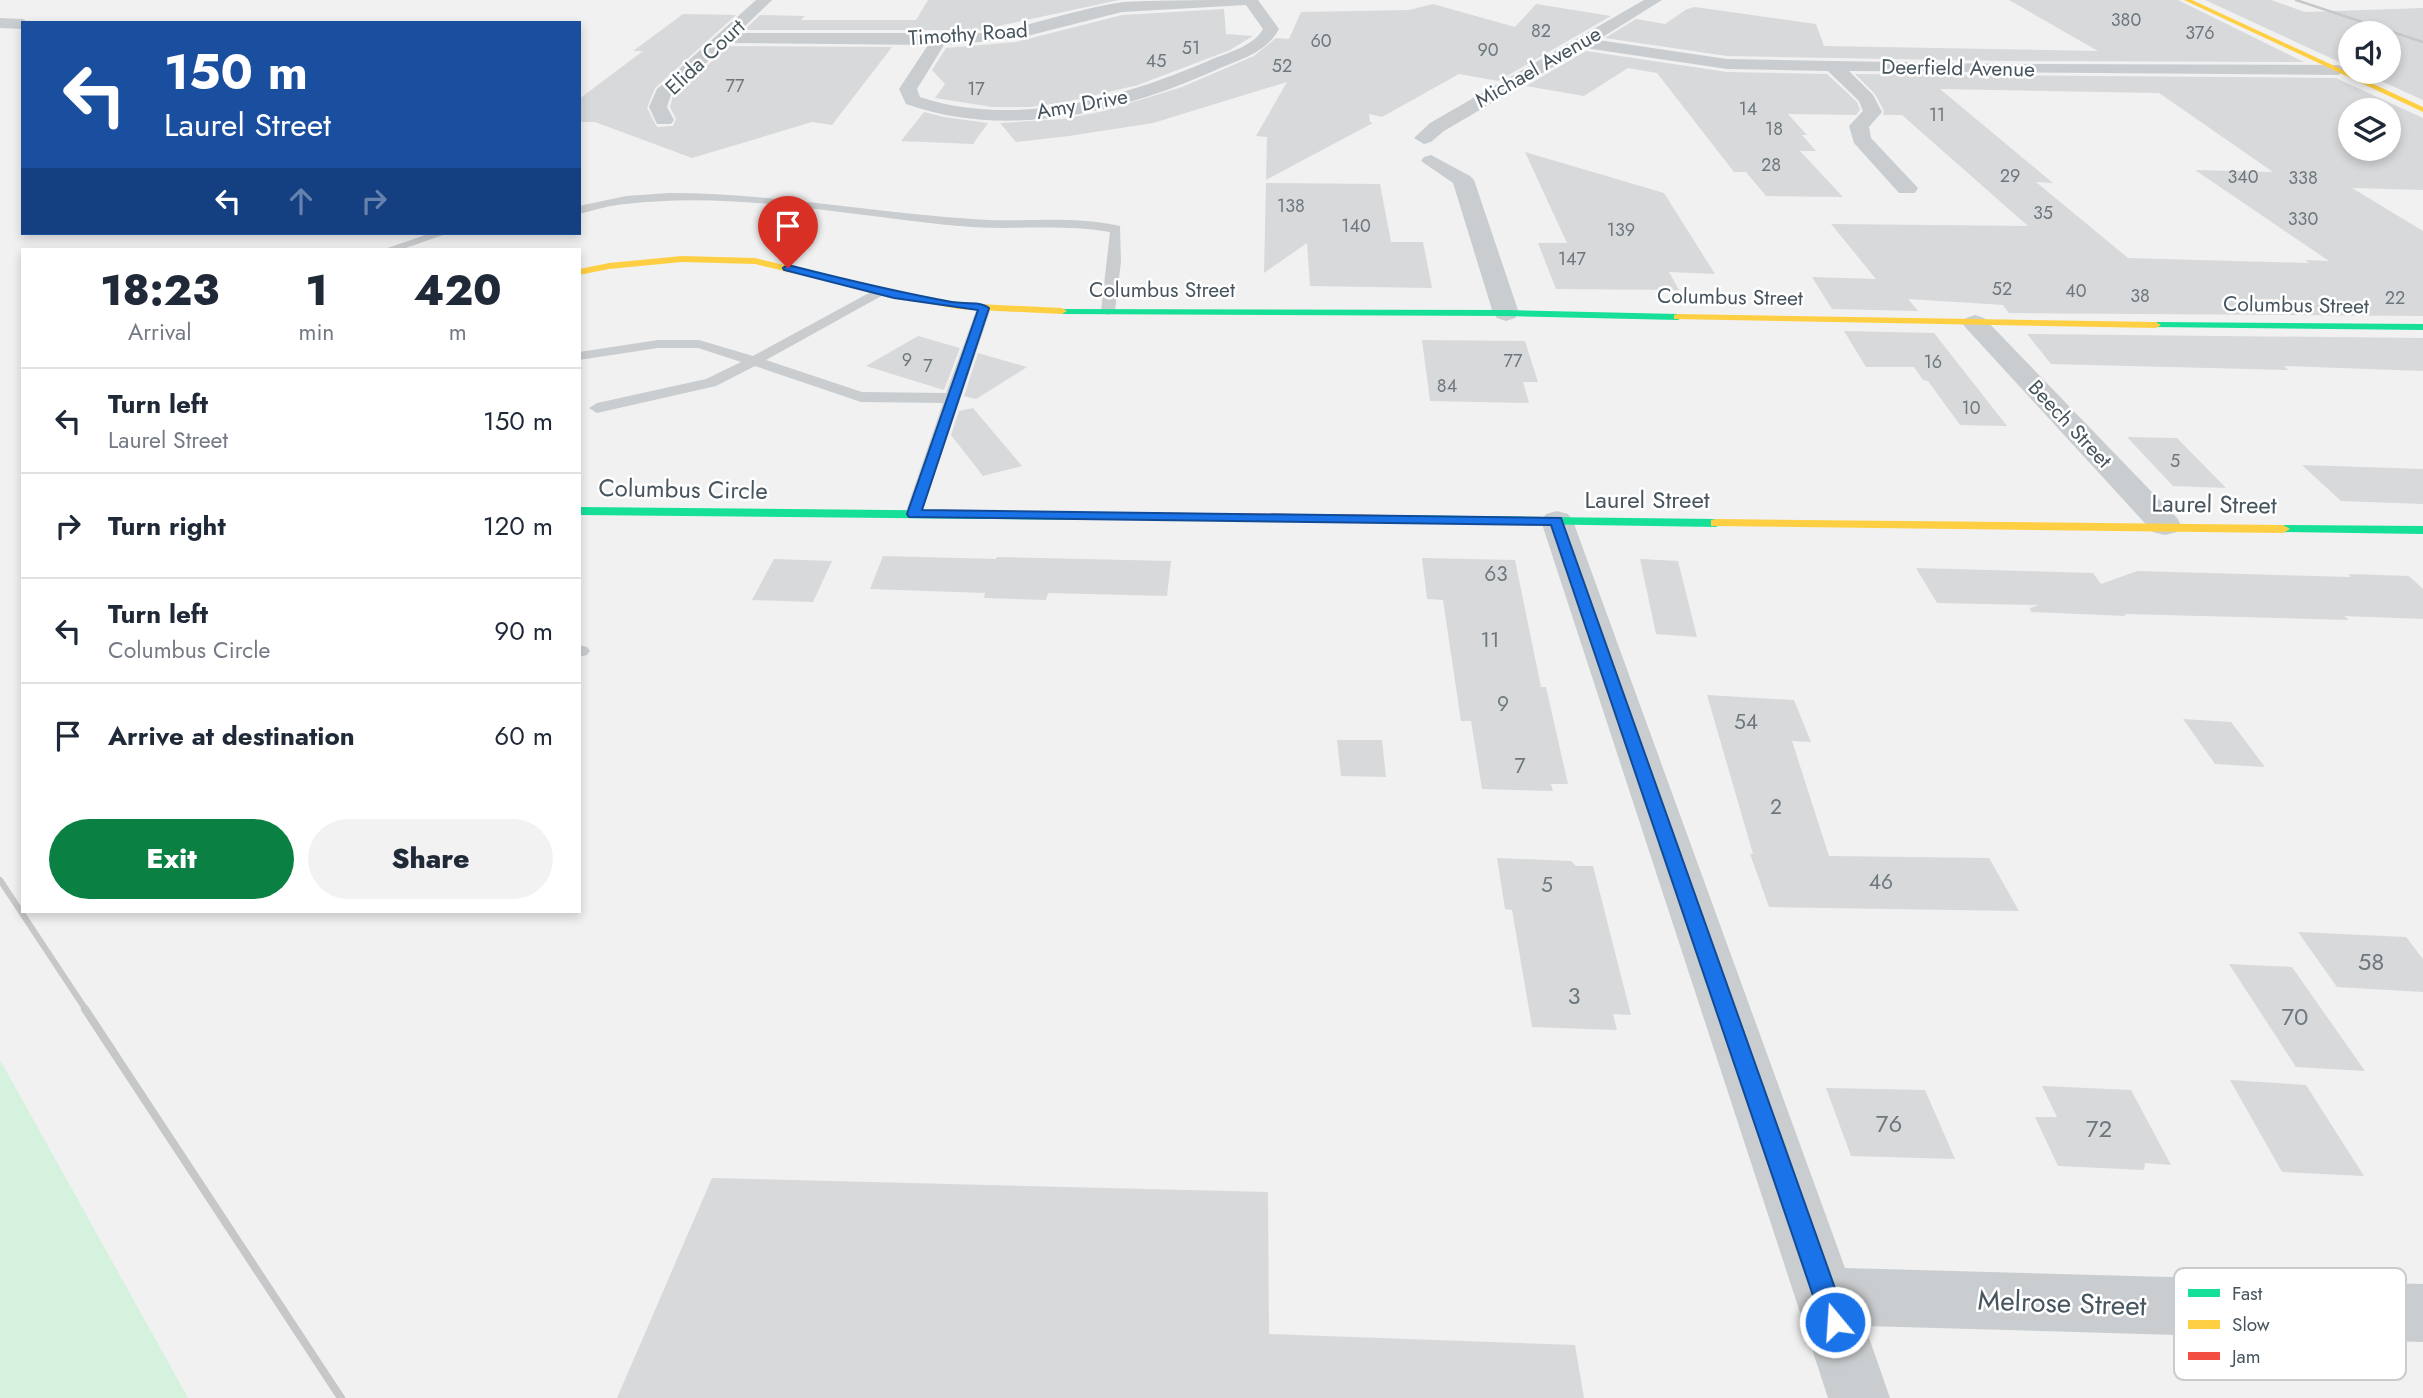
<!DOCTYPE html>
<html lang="en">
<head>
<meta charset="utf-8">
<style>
	body { margin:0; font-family:Jost,sans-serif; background:#f2f2f3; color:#1f2937; height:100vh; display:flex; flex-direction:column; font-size:26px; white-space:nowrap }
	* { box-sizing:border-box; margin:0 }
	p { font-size:23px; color:#747a83 }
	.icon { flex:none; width:38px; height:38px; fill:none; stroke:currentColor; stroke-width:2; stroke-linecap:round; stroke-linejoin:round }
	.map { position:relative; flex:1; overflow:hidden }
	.panel { position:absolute; left:21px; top:248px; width:560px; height:665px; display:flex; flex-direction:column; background:#fff; border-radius:0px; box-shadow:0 4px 10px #0003 }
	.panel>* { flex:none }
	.top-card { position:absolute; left:21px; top:21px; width:560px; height:214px; border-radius:0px; box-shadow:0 4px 10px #0003; background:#1a4fa0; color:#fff; overflow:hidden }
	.fabs { position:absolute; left:2338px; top:21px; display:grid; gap:14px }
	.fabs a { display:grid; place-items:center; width:63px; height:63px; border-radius:50%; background:#fff; box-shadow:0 4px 10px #0003; font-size:35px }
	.pin { position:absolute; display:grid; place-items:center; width:60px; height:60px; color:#fff; margin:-72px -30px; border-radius:50% 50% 50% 0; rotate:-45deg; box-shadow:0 0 7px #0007 }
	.pin .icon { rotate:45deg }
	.me { position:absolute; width:77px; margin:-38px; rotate:342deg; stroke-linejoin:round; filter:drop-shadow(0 0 5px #0008) }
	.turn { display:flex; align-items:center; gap:24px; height:147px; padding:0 28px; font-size:32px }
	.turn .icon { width:91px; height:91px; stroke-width:2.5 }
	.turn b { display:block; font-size:49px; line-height:60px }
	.lanes { display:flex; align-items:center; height:66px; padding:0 28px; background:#0003; justify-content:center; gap:35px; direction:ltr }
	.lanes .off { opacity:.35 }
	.eta { display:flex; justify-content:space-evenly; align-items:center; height:119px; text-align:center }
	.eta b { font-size:42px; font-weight:800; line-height:49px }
	.button { display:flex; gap:14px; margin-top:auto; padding:14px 28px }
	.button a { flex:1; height:80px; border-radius:42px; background:#0b8043; color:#fff; font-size:28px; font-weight:800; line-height:80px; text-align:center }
	.button a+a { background:#f2f2f3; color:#1f2937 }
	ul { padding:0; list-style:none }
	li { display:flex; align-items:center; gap:21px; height:105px; padding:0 28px; border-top:2px solid #e0e1e3 }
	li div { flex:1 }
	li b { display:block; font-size:26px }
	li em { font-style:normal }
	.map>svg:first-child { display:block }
	.green { fill:#d4f2dd }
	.building { fill:#d8d9db; fill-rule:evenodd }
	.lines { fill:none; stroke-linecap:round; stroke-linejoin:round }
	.lane { fill:#cacdcf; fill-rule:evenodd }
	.street { fill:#cacdcf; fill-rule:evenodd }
	.fast { fill:#16e098; fill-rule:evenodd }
	.slow { fill:#ffcf43; fill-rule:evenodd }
	.jam { fill:#f24e42; fill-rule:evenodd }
	.rail-far2 { stroke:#c5c7c9; stroke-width:2.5 }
	.rail-far1 { stroke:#c5c7c9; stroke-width:6 }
	.rail { stroke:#c5c7c9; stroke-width:8 }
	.route { fill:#1a73e8; stroke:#114b97; stroke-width:2 }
	.labels { text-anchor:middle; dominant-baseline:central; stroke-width:5; stroke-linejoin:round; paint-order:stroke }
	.far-number-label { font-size:18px; fill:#6d787e }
	.far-street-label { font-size:21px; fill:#47555e; stroke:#fff }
	.number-label { font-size:21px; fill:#6d787e }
	.street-label { font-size:24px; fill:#47555e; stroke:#fff }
	.near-number-label { font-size:24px; fill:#6d787e }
	.near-street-label { font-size:28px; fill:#47555e; stroke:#fff }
	.key { fill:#fff; stroke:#c8cccf; stroke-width:2 }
	.key-label { font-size:19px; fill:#47555e }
</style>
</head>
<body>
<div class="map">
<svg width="2423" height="1398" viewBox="0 0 2423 1398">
	<rect width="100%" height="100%" fill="#f1f1f1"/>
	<path class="green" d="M0,1060L188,1398H0Z"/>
	<path class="building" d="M928,0H1119L980,30H744L760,15L805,16L801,20H916Z
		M2009,0H2178L2304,62L2004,61L1727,56L1605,38L1636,19L1665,24L1687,9L1695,7L1816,24L1824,46L2098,51Z
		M2205,0H2271L2305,12L2423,8V100L2361,72H2389V33H2350V67Z
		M1433,4L1515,27L1536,4L1611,16L1498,81L1459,74L1382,117L1369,114L1370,122L1373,123L1266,180L1267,137L1256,136L1287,82L1153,123L1069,136L1016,142L1000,123L1064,119L1104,111L1182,87L1254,56L1276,38L1289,39L1301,12L1409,10Z
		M1224,9L1226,34L1253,36L1230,50L1138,85L1066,102L1029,107H992L935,98L945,84L932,70L946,48L1016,42L1122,15Z
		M683,14L736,15L655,88L647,108L657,127L673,126L676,119L670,107L673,96L729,46L892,47L832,125L812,122L692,158L595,122H579V99L643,51H633Z
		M1586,51L1727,72L1827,74L1857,102L1860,110L1856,115L1788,114L1807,135H1802L1816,151H1800L1843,197L1766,196L1746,172H1734L1657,73L1628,68L1584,96L1526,86Z
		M1855,74L2336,78L2423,118V190L2352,188L2423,231V316L2009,313L2003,305L1908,299L1918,311L1832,309L1812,277L1876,279L1831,224L2028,226L1902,115H1883L1884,111L1875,94ZM1940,89L2159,93L2273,172L2195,170L2329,261L2305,260L2309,263L2128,258L2036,182L2053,183ZM2350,110H2389V149H2350Z
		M924,112L944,117L988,123L973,144L901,141Z
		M1525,152L1664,193L1715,274L1669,272L1679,290L1556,289L1538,243H1567Z
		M1266,183L1380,184L1391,242H1423L1432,288L1310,286L1307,243L1264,273Z
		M1844,331L1934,333L2007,426L1960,425L1928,381L1923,380L1914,367H1866Z
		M2027,334L2423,338V371L2283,366L2289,370L2051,364Z
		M918,336L960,348L944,390L866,366Z
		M1422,340L1525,341L1538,382H1523L1529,403L1430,401Z
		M978,353L1027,367L976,399L964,396Z
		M973,408L1022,466L983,476L951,435L959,411Z
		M2127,437L2177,438L2226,488L2173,486Z
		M2302,465L2423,469V504L2341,501Z
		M883,556L996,559L997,557L1171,561L1167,596L1048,593L1046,600L984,598L985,593L870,589Z
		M1422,558L1515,560L1541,687H1546L1568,784H1551L1553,791L1482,789L1471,721H1461L1443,600L1427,599Z
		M774,559L832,561L813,602L752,600Z
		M1640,559L1678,561L1697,637L1656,634Z
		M1916,568L2093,573L2101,584L2137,571L2351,577L2348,574L2409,576L2423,589V619L2344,616L2349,620L2124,614L2126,616L2031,612L2030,608L2039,605L1937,603Z
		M1707,695L1794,700L1811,742L1792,741L1829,856L1989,858L2019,911L1769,907L1750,854H1753Z
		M2183,719L2231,722L2265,767L2215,764Z
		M1337,740H1382L1386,777L1341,776Z
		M1497,858L1571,861L1576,866H1593L1631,1015L1613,1014L1617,1030L1532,1027L1512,910L1505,909Z
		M2298,932L2406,937L2423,959V992L2337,987Z
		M2229,964L2292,967L2365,1071L2296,1067Z
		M2230,1080L2306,1085L2364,1176L2282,1172Z
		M2042,1086L2131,1090L2171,1165L2145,1163L2144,1170L2058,1166L2035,1117H2057Z
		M1826,1088L1925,1090L1955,1159L1851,1156Z
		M712,1178L1268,1192L1269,1334L1575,1345L1584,1398H617Z"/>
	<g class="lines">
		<path class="lane" d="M669,193C771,193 870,212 972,219C1021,223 1071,215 1120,226L1121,262L1115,311L1108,315L1101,311L1110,232C1064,224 1018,230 971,227C856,218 742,190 626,204C610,205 595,210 579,214V206L626,196Z
			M431,233H449L400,250H382Z
			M880,287L887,291L885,294L766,360L862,392L946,393L977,308L984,304L989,305L991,308L920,518H908L905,514L943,403L861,402L755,366L716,386L597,413L589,408L597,403L706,379L741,362L698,348H658L579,360V352L658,340H699L753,356Z
			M579,645L587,647L590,651L587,655L579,657Z"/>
		<path class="street" d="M756,0H772L738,33H980C1029,28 1074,9 1123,2C1167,0 1214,0 1258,0L1279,29C1267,52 1241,59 1218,69C1121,113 1008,140 906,104L899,89L928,45L728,43L671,95L667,107L674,120L671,124H657L649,107L657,89ZM1246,5L1263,29C1253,47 1226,53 1208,61C1120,99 1014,128 920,97L917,89L944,45L1015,39L1122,12Z
			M1644,0H1662L1598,40L1727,59L2004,64L2338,65L2347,70L2338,75L1849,71L1873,95L1882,112L1869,127L1871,138L1918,188L1915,193H1899L1854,143L1849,126L1863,111L1859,101L1828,71L1727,69L1585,48L1444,131L1431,142L1424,144L1414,138L1430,123Z
			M0,18L23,19L30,23H23V29L0,28Z
			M1431,155L1470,176L1474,180L1519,313L1515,318L1506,321L1497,318L1493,313L1453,183L1421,161L1424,157Z
			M1975,315L1984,318L2177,518L2181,525L2177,532L2165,535L2153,532L1966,328L1962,323L1966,318Z
			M1557,511L1568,514L1573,521L1845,1268L2423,1284V1342L1865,1326L1890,1398H1828L1541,521L1546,514Z"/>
		<path class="fast" d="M1058,309L1506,310L1678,314L1683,317L1678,320L1506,316L1062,314L1057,311Z
			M2156,322L2423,324V330L2152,327V323Z
			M579,507L1096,512L1103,516L1096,520L579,515Z
			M1389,515L1716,519L1723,523L1716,527L1384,522V516Z
			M2283,525L2423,526V534L2278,532L2276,529Z"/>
		<path class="slow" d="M2184,0H2192L2423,107V112Z
			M682,256L755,258L894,291L958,303L1062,308L1067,311L1062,314L958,309L894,297L755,264L682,262L609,269L579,275V269L609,263Z
			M1678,314L2156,322L2161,325L2156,328L1674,319V315Z
			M1716,519L2283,525L2290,529L2283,533L1711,526V520Z"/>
		<path class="jam" d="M1096,512L1389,515L1396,519L1389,523L1091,519V513Z"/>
		<path class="rail-far2" d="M2296,0L2423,42"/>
		<path class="rail-far1" d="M0,880L86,1010"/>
		<path class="rail" d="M85,1009L341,1398"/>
	</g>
	<path class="route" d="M788,265C843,279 897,292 952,302C964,304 980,301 989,308L922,510L1561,518L1847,1322L1843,1330L1835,1334L1826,1330L1822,1322L1551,525L909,517L907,514L978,310L894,298L784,270L783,268Z"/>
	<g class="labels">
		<g class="far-number-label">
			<text x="2126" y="20">380</text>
			<text x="1541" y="31">82</text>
			<text x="2200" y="33">376</text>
			<text x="1321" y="41">60</text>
			<text x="1191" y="48">51</text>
			<text x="1488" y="50">90</text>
			<text x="1156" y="61">45</text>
			<text x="1282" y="66">52</text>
			<text x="735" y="86">77</text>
			<text x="976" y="89">17</text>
			<text x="1748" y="109">14</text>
			<text x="1937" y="115">11</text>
			<text x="1774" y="129">18</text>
			<text x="1771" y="165">28</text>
			<text x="2010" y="176">29</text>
			<text x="2243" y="177">340</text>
			<text x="2303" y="178">338</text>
			<text x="1291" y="206">138</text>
			<text x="2043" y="213">35</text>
			<text x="2303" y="219">330</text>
			<text x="1356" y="226">140</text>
			<text x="1621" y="230">139</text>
			<text x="1572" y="259">147</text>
			<text x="2002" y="289">52</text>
			<text x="2076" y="291">40</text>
			<text x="2140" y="296">38</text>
			<text x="2395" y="298">22</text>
			<text x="907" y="360">9</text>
			<text x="1513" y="361">77</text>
			<text x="1933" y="362">16</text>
			<text x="928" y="366">7</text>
			<text x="1447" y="386">84</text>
			<text x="1971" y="408">10</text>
			<text x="2175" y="461">5</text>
		</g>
		<g class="far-street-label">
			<text transform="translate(968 34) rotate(-4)">Timothy Road</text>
			<text transform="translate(705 57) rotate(-43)">Elida Court</text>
			<text transform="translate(1538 67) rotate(-30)">Michael Avenue</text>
			<text transform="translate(1958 68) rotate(1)">Deerfield Avenue</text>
			<text transform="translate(1082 104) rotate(-10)">Amy Drive</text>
			<text x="1162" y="290">Columbus Street</text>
			<text transform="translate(1730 297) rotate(1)">Columbus Street</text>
			<text transform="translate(2296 305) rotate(1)">Columbus Street</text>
			<text transform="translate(2070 424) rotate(47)">Beech Street</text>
		</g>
		<g class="number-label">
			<text x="1496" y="574">63</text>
			<text x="1490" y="640">11</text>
			<text x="1503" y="704">9</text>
			<text x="1746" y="722">54</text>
			<text x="1520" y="766">7</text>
			<text x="1776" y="807">2</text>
			<text x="1881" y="882">46</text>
			<text x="1547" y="885">5</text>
		</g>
		<g class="street-label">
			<text transform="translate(683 489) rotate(1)">Columbus Circle</text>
			<text x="1647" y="499">Laurel Street</text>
			<text transform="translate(2214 504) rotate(1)">Laurel Street</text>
		</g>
		<g class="near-number-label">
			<text x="2371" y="961">58</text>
			<text x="1574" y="995">3</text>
			<text x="2295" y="1016">70</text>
			<text x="1889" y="1123">76</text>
			<text x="2099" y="1128">72</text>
		</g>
		<g class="near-street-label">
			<text transform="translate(2062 1303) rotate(2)">Melrose Street</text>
		</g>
	</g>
	<rect x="2174" y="1268" width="232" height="112" rx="10" class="key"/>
	<rect x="2188" y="1289" width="32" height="8" fill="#16e098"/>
	<rect x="2188" y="1320" width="32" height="9" fill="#ffcf43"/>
	<rect x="2188" y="1352" width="32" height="8" fill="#f24e42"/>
	<g class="key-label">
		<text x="2232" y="1300">Fast</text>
		<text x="2232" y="1331">Slow</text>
		<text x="2232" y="1363">Jam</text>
	</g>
</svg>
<div class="fabs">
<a><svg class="icon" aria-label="sound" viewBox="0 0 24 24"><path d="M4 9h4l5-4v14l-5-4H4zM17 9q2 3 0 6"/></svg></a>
<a><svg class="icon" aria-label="layers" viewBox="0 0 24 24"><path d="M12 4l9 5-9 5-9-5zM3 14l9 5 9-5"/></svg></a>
</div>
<div class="pin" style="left:788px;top:268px;background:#d93025"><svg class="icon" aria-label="arrive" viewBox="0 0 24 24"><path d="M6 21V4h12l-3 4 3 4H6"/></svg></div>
<svg class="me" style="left:1835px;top:1322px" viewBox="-20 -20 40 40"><circle r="17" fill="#1a73e8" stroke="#fff" stroke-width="3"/><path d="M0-11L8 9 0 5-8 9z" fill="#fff"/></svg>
<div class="top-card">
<div class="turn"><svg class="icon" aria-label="left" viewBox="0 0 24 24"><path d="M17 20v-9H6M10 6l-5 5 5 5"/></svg><div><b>150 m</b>Laurel Street</div></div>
<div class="lanes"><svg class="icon" aria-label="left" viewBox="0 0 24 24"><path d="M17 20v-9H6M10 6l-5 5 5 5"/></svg><svg class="icon off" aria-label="ahead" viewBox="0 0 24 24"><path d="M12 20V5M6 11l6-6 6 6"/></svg><svg class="icon off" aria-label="right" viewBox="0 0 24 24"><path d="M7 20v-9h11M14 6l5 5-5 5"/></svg></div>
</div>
<section class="panel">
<div class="eta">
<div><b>18:23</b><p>Arrival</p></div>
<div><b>1</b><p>min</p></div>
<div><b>420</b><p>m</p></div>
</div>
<ul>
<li><svg class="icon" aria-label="left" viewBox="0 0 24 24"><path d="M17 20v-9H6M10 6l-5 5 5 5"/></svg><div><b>Turn left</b><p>Laurel Street</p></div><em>150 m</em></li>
<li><svg class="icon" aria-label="right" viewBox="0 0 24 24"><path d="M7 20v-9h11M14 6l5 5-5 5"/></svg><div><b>Turn right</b></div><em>120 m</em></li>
<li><svg class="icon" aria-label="left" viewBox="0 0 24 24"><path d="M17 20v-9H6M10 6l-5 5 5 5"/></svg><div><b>Turn left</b><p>Columbus Circle</p></div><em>90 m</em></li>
<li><svg class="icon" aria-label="arrive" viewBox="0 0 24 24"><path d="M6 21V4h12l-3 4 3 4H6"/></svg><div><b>Arrive at destination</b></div><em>60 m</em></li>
</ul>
<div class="button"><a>Exit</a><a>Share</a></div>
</section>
</div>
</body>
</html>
